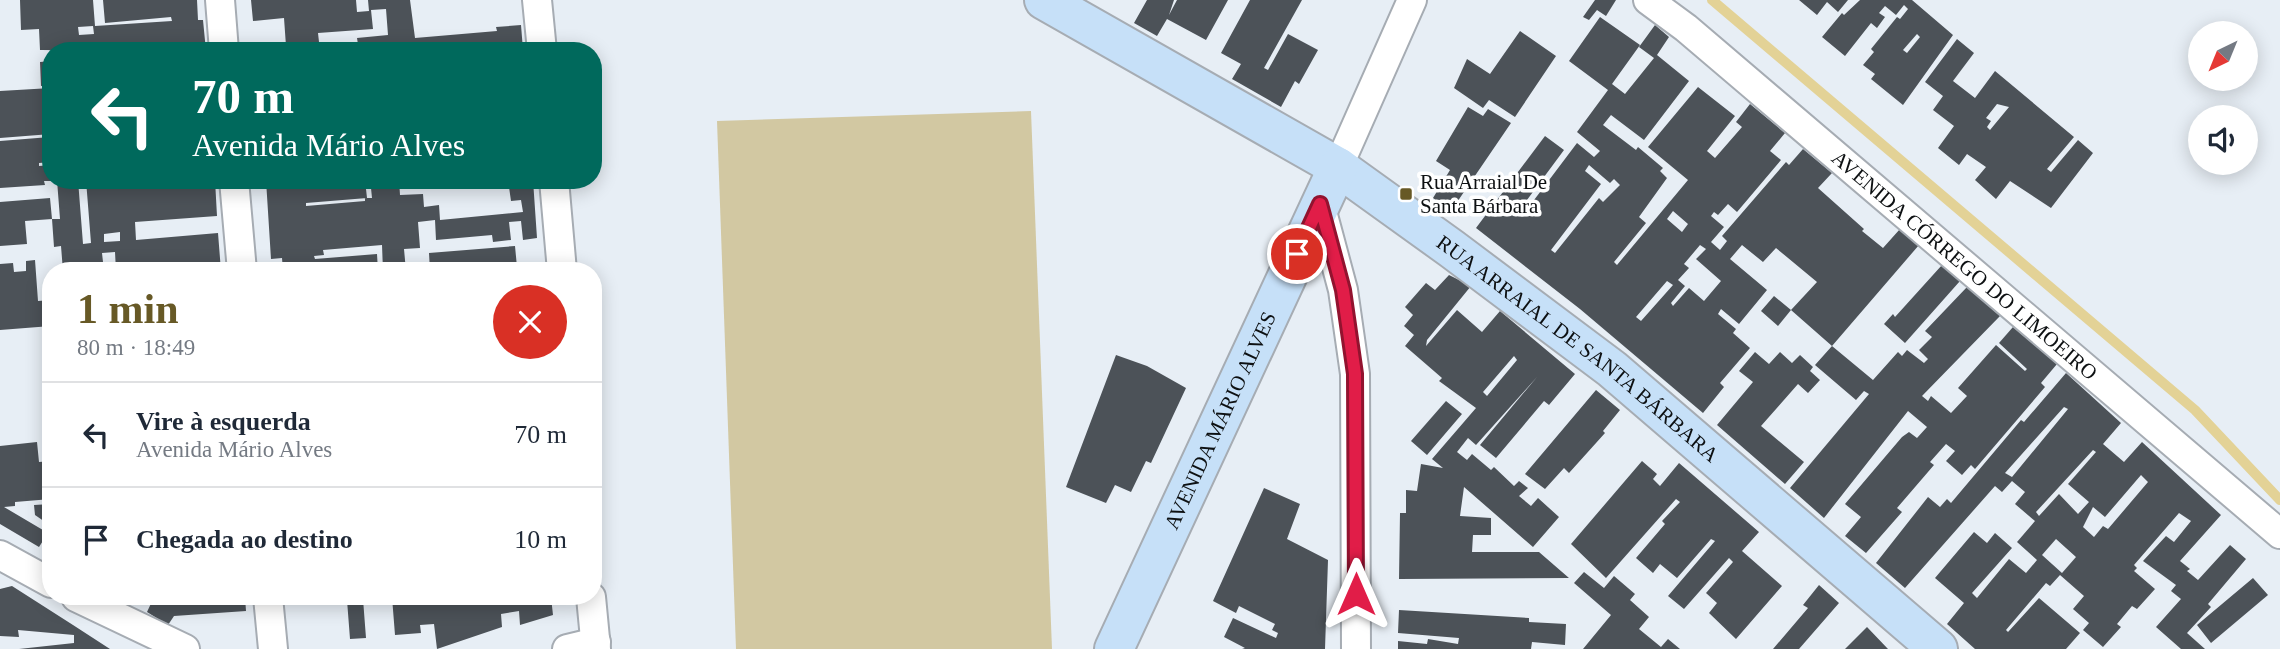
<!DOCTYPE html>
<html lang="pt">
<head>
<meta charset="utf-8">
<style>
	body { margin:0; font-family:Georgia,serif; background:#f6f6f7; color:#1f2937; height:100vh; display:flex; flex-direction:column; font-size:26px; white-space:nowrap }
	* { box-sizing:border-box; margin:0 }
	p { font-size:23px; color:#747a83 }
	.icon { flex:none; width:38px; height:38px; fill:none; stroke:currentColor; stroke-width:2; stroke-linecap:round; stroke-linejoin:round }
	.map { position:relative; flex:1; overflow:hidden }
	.side { position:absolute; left:42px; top:262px; width:560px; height:343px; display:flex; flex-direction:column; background:#fff; border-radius:28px; box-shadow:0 4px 18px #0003 }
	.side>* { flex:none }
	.banner { position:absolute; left:42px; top:42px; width:560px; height:147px; border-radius:28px; box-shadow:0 4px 18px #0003; background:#00695c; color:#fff; overflow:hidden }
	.needle { width:46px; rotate:223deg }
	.controls { position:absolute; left:2188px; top:21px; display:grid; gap:14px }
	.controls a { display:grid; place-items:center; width:70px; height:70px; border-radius:50%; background:#fff; box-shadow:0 4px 18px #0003; font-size:35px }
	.pin { position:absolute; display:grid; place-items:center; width:60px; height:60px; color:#fff; margin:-30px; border:4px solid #fff; border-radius:50%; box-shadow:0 2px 7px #0007 }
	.me { position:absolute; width:77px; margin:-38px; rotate:0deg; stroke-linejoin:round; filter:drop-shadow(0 0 5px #0008) }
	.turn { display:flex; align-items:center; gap:24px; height:147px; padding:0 35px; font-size:32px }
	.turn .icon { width:91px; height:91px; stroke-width:2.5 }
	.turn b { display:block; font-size:49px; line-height:60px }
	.round { display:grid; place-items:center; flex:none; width:74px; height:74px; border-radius:37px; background:#f6f6f7 }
	.head { display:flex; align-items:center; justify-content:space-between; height:119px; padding:0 35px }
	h1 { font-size:42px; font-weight:700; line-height:52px; color:#675926 }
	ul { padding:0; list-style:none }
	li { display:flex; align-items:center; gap:21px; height:105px; padding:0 35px; border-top:2px solid #e0e1e3 }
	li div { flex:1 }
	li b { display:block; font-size:26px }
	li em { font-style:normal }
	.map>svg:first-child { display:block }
	.green { fill:#d2c8a2 }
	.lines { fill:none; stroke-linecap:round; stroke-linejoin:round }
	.stream { stroke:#e3d296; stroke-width:10 }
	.building { fill:#4c5258; fill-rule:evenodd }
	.street-casing { stroke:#a6acb3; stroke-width:32 }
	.secondary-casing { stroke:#a6acb3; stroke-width:42 }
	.street { stroke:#fff; stroke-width:28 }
	.secondary { stroke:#c6e0f8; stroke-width:38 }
	.route-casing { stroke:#92132f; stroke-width:18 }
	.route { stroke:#e11d48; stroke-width:12 }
	.poi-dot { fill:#675926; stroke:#fff; stroke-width:2.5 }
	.labels { text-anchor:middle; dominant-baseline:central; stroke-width:7; stroke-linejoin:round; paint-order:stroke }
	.poi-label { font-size:21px; fill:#0d1012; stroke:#fff; text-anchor:start }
	.street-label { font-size:21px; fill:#0d1012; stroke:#fff }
</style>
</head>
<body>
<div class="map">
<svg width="2280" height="649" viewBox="0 0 2280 649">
	<rect width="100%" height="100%" fill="#e7eef5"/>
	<path class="green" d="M1031,111L1052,649H736L717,121Z"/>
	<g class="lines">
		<path class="stream" d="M1712,0L2195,410L2280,500"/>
	</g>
	<path class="building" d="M20,0H93L95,26L172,21L171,17L105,23L103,0H197L198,20H203L206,51L40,50L39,29L21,30ZM93,26L94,34L79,35L78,27Z
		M251,0H356L357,12L369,11L368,0H410L415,38L497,31L496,27L521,25L523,50L359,51L357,38L388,35L386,9L371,10L373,29L318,33L319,42L308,43V51H253L286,46L284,18L253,21Z
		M1147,0H1174L1169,15L1177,0H1228L1206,40L1167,19L1157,36L1134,23Z
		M1250,0H1302L1264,68L1268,70L1288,34L1318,50L1299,84L1295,81L1281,107L1232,79L1241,64L1221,53Z
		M1595,0H1616L1606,16L1597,10L1589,20L1583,17Z
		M1799,0H1848L1838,12L1827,2L1817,15Z
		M1860,0H1912L1953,35L1903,105L1871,79L1875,74L1863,65L1874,52L1871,49L1897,17L1900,19L1908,9L1904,5L1896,15L1885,6L1879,13L1885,17L1877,28L1871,23L1845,56L1822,37L1842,13L1844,15ZM1917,34L1920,37L1907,53L1903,50Z
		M1600,17L1640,45L1612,84L1625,94L1654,58L1639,47L1655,25L1669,37L1657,55L1689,81L1644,140L1611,115L1603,125L1636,150L1638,147L1663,168L1660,171L1667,178L1639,217L1646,223L1614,262L1617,265L1688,180L1648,147L1698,87L1735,116L1707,151L1715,158L1742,127L1736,122L1750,104L1785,133L1770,151L1781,160L1737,212L1728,204L1718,215L1714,212L1711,216L1724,227L1711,242L1720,250L1727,241L1722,236L1786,162L1789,165L1803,149L1832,173L1818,188L1864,229L1862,231L1883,248L1900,229L1919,245L1832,346L1873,380L1898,352L1902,356L1907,350L1924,363L1928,359L1919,350L1932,337L1925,331L1967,287L2000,316L1922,396L1928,401L1931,396L1951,413L1967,396L1958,388L1996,345L2025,371L2027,369L1999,343L2013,327L2057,364L2041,383L2045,387L1975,469L1971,465L1962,475L1946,461L1955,451L1946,444L1930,462L1934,465L1897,508L1902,512L1866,553L1845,536L1861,517L1845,504L1902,437L1909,432L1917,438L1927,427L1908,411L1824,518L1790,488L1869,394L1864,391L1856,400L1815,365L1832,346L1791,310L1778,326L1761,311L1774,296L1791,310L1817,282L1776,248L1763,262L1742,245L1730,259L1767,290L1739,324L1721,309L1718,314L1736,329L1733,333L1750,348L1720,383L1724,387L1703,413L1580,309L1476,228L1545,136L1564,150L1521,208L1525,212L1577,143L1594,157L1600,151L1577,132L1608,90L1569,61ZM1589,165L1610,183L1614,179L1620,185L1603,202L1599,198L1555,253L1551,250L1601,184L1585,171ZM1673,211L1688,224L1682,232L1667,219ZM1700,245L1706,249L1696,259L1721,281L1704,301L1689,288L1673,306L1671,303L1685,286L1678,280L1689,268L1684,264ZM1667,281L1673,285L1641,321L1636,317Z
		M1520,31L1556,56L1515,117L1489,100L1483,108L1454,88L1467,59L1490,74Z
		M1957,39L1974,53L1953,81L1975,98L1995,71L2074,137L2047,169L2051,172L2078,140L2093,153L2051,208L2010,181L1996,199L1975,180L1986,167L1967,154L1959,165L1938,148L1954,126L1933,110L1943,96L1925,82ZM1997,104L2009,107L1990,130L1987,127L1991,121L1986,118Z
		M51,61V85L41,86L40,62Z
		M51,88V134L0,138V91Z
		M1468,107L1483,116L1488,109L1511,123L1451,211L1433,198L1450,170L1436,161Z
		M50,137L51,162L39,163V166L51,165V181H44L45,185L0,188V141Z
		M57,180H78L83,244L91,243L86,180H215L217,216L135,222L136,240L218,233L221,271H116L115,252L102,253L104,271H63L61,246L54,247L52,219H60ZM120,232V241L104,242V234Z
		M266,180H365L367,198L306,203V206L365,201V198H372L371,188L376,187L375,180H399L400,195L423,194L424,207L439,205L440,220L523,212L521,200L511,201L509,187L489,189V180H533L537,238L523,240L521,221L509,222L511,240L493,242L492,235L436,240L435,220L418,222L420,248L404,249L406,271H383L382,245L323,250L324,255L314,256L315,259L377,254L378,271H283L282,258L271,259Z
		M416,180H474V182L417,187Z
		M50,198L52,219L25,221L27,244L0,246V202Z
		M515,246L517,267L540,265V271H430L429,253Z
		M35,260L38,301L51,300V326L0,330V264L13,263L14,272L26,271V261Z
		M1942,265L1960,281L1905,343L1884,324L1893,314L1895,317Z
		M1449,275L1471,286L1427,340L1426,346L1457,310L1482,332L1500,311L1575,374L1549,405L1544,401L1496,458L1480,445L1537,377L1476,445L1468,438L1457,452L1467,460L1472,454L1491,470L1494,467L1514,486L1519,481L1528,488L1519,496L1531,506L1538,498L1559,517L1533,547L1464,487L1460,516L1491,518V535H1473L1472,552H1539L1569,578L1399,579L1400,513H1406V490L1417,491L1421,464L1443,468L1432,459L1476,408L1439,381L1442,378L1405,346L1414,335L1404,326L1413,315L1405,307L1426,283L1435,290ZM1514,356L1517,360L1487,396L1483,392Z
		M1755,352L1769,364L1780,352L1792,363L1800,355L1813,367L1810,371L1820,380L1808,393L1798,384L1761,426L1804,462L1785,484L1717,425L1753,382L1739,371Z
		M1116,355L1147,366L1186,388L1151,463L1146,461L1131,492L1115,485L1106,503L1066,487Z
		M2066,373L2121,423L2103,444L2124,462L2142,442L2221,515L2180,561L2190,569L2187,571L2198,580L2230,545L2246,559L2208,604L2211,607L2187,633L2205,649H2181L2156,627L2181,599L2171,591L2176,585L2143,561L2166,536L2174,542L2191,521L2179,513L2134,565L2137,568L2134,571L2155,589L2137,609L2132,606L2117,624L2121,627L2103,647L2083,630L2089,623L2073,609L2084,596L2060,575L2050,586L2046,583L2006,630L2008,632L2039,598L2080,633L2066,649H1975L1947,624L1964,603L1935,578L1974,532L1987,543L1995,533L2012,548L1972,593L1977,598L2009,559L2026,573L2037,560L2017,542L2035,521L2015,504L2025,492L2012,481L2002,492L1995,486L1905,588L1876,563L1928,497L1940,507L1947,499L1951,503L2021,420L2024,422ZM2064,407L2068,409L2012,477L2005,473ZM2093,450L2096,452L2068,484L2089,502L2078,514L2059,494L2039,516L2036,512ZM2141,475L2148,482L2108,529L2103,526L2094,537L2083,527L2093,507L2105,517ZM2056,539L2076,557L2062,573L2042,555Z
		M1596,390L1620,410L1603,431L1605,433L1569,473L1564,468L1545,489L1525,474Z
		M1446,401L1462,414L1427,455L1411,441Z
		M51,407V455H46L42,408Z
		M37,442L39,462L51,461V499L15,502V506L4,507L48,533L39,547L0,524V446Z
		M1642,461L1657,474L1653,479L1660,486L1679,463L1759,532L1742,551L1782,586L1736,639L1709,613L1717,603L1706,593L1733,562L1729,558L1684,609L1668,596L1715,541L1711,539L1677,578L1660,564L1653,573L1636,558L1665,524L1662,521L1680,502L1676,499L1606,578L1571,544Z
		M1264,488L1300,504L1287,539L1328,560L1325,649H1242L1245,648L1224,637L1233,618L1276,638L1278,633L1272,630L1275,624L1239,606L1236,613L1213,601Z
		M51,504V526L35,515L34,505Z
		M1584,572L1604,588L1614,576L1635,594L1630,600L1649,617L1639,629L1661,647L1668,639L1680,649H1583L1611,615L1574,583Z
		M2253,578L2268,595L2211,643L2197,625Z
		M1819,585L1839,603L1799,649H1773L1808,608L1803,605Z
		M12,586L73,625L110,649H19L74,643V635L18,630L19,637L0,636V589Z
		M154,597H245L246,611L174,616L168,625L147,612Z
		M392,597H432V599L551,597L553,615L520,625L519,611L501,614L502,627L437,649L434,624L420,625L421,633L395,635Z
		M363,599L366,638L350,639L347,600Z
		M1399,610L1529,618V622L1566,624L1565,645L1532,642L1531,649H1398V641L1427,644L1428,639L1458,644L1459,638L1398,633Z
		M1867,627L1888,649H1845Z"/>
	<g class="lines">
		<defs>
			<g id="street">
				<path d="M220,0L224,51"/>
				<path d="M537,0L542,51"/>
				<path id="s1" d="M1648,0L1686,28L2280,534"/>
				<path d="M1338,167L1412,0"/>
				<path d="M234,180L242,271"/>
				<path d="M554,180L562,271"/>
				<path d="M1320,204L1343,290L1355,374L1356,649"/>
				<path d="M0,555L51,583"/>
				<path d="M76,597L185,649"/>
				<path d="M268,597L273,649"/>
				<path d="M591,597L596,649"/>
				<path d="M567,649L596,642"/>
			</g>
			<g id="secondary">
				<path id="s2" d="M1044,0L1338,167L1452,249L1612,369L1938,649"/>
				<path id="s3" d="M1114,649L1338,167"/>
			</g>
		</defs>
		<use href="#street" class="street-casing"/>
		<use href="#secondary" class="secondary-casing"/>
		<use href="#street" class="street"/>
		<use href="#secondary" class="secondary"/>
	</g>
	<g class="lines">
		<defs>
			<path id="route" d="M1297,254L1320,204L1343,290L1355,374L1356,594"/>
		</defs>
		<use href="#route" class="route-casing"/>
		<use href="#route" class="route"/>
	</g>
	<rect class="poi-dot" x="1399" y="187" width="14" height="14" rx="3.5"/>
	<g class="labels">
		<g class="poi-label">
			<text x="1420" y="182">Rua Arraial De<tspan x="1420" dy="24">Santa Bárbara</tspan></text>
		</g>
		<g class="street-label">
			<text stroke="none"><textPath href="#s1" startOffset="413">AVENIDA CÓRREGO DO LIMOEIRO</textPath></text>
			<text stroke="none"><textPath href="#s2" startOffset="639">RUA ARRAIAL DE SANTA BÁRBARA</textPath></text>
			<text stroke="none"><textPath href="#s3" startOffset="252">AVENIDA MÁRIO ALVES</textPath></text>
		</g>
	</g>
</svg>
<div class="controls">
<a><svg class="needle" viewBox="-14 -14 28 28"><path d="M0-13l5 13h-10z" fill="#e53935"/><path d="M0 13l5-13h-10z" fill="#747a83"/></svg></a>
<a><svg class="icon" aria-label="sound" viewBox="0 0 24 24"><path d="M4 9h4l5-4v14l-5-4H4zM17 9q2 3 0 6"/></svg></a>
</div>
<div class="pin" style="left:1297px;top:254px;background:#d93025"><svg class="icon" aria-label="arrive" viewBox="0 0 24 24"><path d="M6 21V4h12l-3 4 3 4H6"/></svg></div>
<svg class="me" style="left:1356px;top:594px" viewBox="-20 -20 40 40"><path d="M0-17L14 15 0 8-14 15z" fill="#e11d48" stroke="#fff" stroke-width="4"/></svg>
<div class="banner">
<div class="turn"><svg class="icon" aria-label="left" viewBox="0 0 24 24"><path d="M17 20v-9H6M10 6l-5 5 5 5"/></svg><div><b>70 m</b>Avenida Mário Alves</div></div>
</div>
<section class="side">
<div class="head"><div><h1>1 min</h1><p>80 m · 18:49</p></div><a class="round" style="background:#d93025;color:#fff"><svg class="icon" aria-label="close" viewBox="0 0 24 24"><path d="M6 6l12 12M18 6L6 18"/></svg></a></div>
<ul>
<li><svg class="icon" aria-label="left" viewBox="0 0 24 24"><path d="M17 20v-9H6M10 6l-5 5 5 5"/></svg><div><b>Vire à esquerda</b><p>Avenida Mário Alves</p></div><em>70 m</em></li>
<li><svg class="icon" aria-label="arrive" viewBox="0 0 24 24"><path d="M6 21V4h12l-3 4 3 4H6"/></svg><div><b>Chegada ao destino</b></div><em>10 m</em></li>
</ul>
</section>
</div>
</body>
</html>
